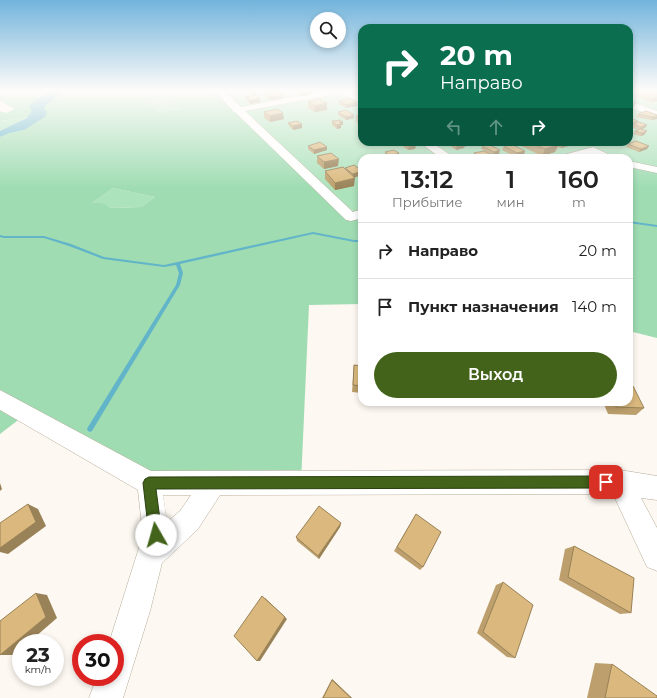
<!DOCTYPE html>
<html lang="ru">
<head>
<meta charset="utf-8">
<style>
	body { margin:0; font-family:Montserrat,sans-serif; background:#f2f2f2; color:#222; height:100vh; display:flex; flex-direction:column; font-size:15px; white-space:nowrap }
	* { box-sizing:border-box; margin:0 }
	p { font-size:13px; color:#767676 }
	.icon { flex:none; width:22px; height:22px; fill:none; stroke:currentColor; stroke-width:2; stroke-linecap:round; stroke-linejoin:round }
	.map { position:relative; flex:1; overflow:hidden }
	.side { position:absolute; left:358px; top:154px; width:275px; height:252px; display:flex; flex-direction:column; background:#fff; border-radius:12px; box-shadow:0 2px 6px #0003 }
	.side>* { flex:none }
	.guide { position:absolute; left:358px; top:24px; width:275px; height:122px; border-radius:12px; box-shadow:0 2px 6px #0003; background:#0b6e4f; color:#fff; overflow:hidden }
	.tools { position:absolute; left:310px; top:12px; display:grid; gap:8px }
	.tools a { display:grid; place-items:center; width:36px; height:36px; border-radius:50%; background:#fff; box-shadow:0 2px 6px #0003; font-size:20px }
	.speed { position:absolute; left:12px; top:634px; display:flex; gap:8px; font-size:20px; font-weight:700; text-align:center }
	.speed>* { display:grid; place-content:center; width:52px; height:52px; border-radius:50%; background:#fff; box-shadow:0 2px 6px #0003; line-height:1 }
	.speed small { font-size:10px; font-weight:400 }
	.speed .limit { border:6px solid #d22; background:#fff; color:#111 }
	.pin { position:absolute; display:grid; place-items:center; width:34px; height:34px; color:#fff; margin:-17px; border-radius:8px; box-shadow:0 2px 6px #0006 }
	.me { position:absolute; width:44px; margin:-22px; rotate:353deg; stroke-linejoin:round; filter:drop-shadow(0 0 3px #0008) }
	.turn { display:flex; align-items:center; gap:14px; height:84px; padding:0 16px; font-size:18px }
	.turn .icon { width:52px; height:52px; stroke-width:2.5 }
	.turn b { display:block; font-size:28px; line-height:34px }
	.lanes { display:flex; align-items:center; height:38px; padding:0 16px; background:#0003; justify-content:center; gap:20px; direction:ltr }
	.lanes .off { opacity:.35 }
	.eta { display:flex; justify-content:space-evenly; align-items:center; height:68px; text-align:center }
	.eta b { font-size:24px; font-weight:600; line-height:28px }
	.primary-button { display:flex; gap:8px; margin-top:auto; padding:8px 16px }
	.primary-button a { flex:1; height:46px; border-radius:24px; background:#426319; color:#fff; font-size:16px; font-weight:600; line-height:46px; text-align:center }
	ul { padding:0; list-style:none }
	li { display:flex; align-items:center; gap:12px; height:56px; padding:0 16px; border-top:1px solid #e0e0e0 }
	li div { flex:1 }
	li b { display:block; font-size:15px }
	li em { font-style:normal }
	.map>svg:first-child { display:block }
	.green { fill:#ace2bc }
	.forest { fill:#9fdcb2; fill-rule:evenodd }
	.water { fill:#62b4c9 }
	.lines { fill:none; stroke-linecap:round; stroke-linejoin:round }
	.stream { fill:#62b4c9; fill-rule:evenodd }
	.minor-casing { stroke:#b6ab99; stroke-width:1 }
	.minor { fill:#fff; fill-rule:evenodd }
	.wall { fill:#bc9f6c }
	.shaded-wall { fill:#998258 }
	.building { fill:#dbb97e; stroke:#998258 }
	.route { fill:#426319; stroke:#2b4010 }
</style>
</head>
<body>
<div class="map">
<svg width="657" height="698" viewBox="0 0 657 698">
	<rect width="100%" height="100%" fill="#fdf8f1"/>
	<path class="green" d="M219,91H362V142H629V91H657V170L629,164V158H362V213L351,217Z
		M166,96L181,109L159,113L145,100Z
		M28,117L11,127L0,131V121Z
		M113,188L155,197L141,207L108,208L92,203Z"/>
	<path class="forest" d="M0,91H49L28,117L0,121V111L6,113L15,109L0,101Z
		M64,91H219L351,216L362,213V304L309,305L301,483H175L26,414L0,434V137L10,133L24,130L44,110V106ZM166,96L180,109L159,113L146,101ZM113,188L155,197L141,207L109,208C105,202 98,203 92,203Z
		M629,164L657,170V338L629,331Z"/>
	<path class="water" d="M49,91H64L45,106L44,110L47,111L45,117L24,130L10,133L0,137V131L27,118L32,111L29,106Z"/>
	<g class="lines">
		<path class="stream" d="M629,221L657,225V227L629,223Z
			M313,232L354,240H362V242H354L313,234L180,264L183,273L180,285L92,431L90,432L88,431L87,429L88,427L176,285L179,273L176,265L164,267L103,259L69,246L44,238H4L0,237V235L4,236H44L71,244L104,257L164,265Z"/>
		<defs>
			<path id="minor" d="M215,91H224L241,107L325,91H350L362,99V106L342,93L245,111L353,212L362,209V218L351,221L346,220L236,113L234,112Z
				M629,101L657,111V117L629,107Z
				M419,142H431L455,158H441Z
				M593,147L612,156L614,158H600L592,154L576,158H558L560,156Z
				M629,161L657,167V173L629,167Z
				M0,390L151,471L620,470L657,476V500L641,498L657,528V571L647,567L613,494L220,495L198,529L162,563L150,611L123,698H89L97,677H115V643H109L143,535L138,490L0,410ZM163,495H191L180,511L167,522Z"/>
		</defs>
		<use href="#minor" class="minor-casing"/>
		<use href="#minor" class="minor"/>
	</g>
	<path class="wall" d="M298,91H315V93L303,96L298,93Z
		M640,91H655L657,101L651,102L637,97Z
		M265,94L283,98L270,100L265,97Z
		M246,97L260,102L250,104L246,100Z
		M339,101L357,106L346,108L339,104Z
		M308,102L327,110L315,112L308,108Z
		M646,111L657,119L651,120L636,117L638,114Z
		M264,112L284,119L270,122L264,118Z
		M338,112L354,115V118L346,120L338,115Z
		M362,115V127L356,122V116Z
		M629,118L638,121L637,122L645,128L641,129L644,135L640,136L633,134L635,131L638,130L631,127L632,126H629Z
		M332,121L343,125H341V128L337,129L332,125Z
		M288,123L302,124V128L293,130L289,126Z
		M401,142H411L416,145L415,149L408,150L401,145Z
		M449,142H474L473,144L464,146V148L456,150L448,144Z
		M481,142H493L485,144Z
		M523,142H576L575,144L561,148L558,147L555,152L542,156L521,146Z
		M628,144L647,149L639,152L626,147Z
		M308,146L327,147V150L314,154L308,149Z
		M482,146L499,154L493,155L481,149Z
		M504,146L525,151L524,154L516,157L502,150Z
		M385,152L399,153L398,157L394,158H380L385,156Z
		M474,153L497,158H472Z
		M317,156L338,166L324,169L317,163Z
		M345,169L362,175L354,177V186L335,190L325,179V171Z
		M354,365L362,366V393L352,392Z
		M536,402H560L558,404H537Z
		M603,402H629L644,408L636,415L608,414Z
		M416,514L423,567L420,570L394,551Z
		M341,523L340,527L319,559L297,541L296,537Z
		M574,546L631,613L620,614L559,580L565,549Z
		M503,582L515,658L507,657L477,633L496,585Z
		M595,663L612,664L657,698H587Z
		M332,679L352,698H322Z"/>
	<path class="shaded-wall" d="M254,91H259V93L254,94Z
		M310,91H315V93L303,96L302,93Z
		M283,95V98L270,100V97Z
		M655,96H657V101L651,102Z
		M260,99V102L250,104V100Z
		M357,102V106L346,108V105Z
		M636,102L633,109L629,110V104Z
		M327,103V110L315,112V106Z
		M283,113L284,119L270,122V116Z
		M354,115V118L346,120V117Z
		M657,116V119L651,120L653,117Z
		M638,121L636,124H633L632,126H630L631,123Z
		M339,122H343V125H341V128L337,129V125Z
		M302,124V128L293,130V126Z
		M647,125L645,128L639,130L641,127Z
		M647,131L644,135L640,136L642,133Z
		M469,142H474L473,144L464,147L465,143Z
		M486,142H493L485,144Z
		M564,142H576L575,144L561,148Z
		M465,144L464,148L456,150L457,146Z
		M416,145L415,149L408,150L409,147Z
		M558,145L555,152L542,156L545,149Z
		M649,146L647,149L639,152L641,149Z
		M327,147V150L314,154V150Z
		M500,150L499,154L493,155L494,152Z
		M525,151L524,154L516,157L517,153Z
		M399,153L398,157L394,158H390V156Z
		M339,159L338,166L324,169V162Z
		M362,171V175L353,178V174Z
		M355,178L354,186L335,190V183Z
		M0,483L2,489L0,491Z
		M28,504L38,509L46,526L8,554L0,552V548Z
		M341,523L340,527L319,559L318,556Z
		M36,593L47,595L57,618L28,643H21V649L14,655H0Z
		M265,598L287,619L260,661H257Z
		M332,679L352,698H351L332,680Z"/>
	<path class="building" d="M300,91H310L302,93Z
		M642,91H655L657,92V96H655Z
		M278,92L283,95L270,97L265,94Z
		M256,95L260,99L250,100L246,97Z
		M350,98L357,102L346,105L339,101Z
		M320,99L327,103L315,106L308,102Z
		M629,100L636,102L629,104Z
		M277,109L283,113L270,116L264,112Z
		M346,110L354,115L346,117L338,112Z
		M646,111L657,115V116L653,117L638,114Z
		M362,115V120L356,116Z
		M629,118L638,121L631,123L629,122Z
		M341,120L343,122H339L341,124L337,125L332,121Z
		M297,121L302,124L293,126L288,123Z
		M639,122L647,125L641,127L633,124Z
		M640,129L647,131L642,133L635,131Z
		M636,141L649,146L641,149L628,144Z
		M320,142L327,147L314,150L308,146Z
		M402,142H411L416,145L409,147Z
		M450,142H461L465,144L457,146Z
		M530,142H552L558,145L545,149Z
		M488,144L500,150L494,152L482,146Z
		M511,144L525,151L517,153L504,146Z
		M394,150L399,153L390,156L385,152Z
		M484,151L497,158H482L474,153Z
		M331,153L339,159L324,162L317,156Z
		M387,156L390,158H380Z
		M354,165L362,171L353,174L345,168Z
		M343,167L355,178L335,183L325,171Z
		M354,365L362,366V386L353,385Z
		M629,386H633L644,408L616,407L614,402H629Z
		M28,504L36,522L0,548V523Z
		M319,506L341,523L318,556L296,537Z
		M416,514L441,532L423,567L397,547Z
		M574,546L634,578L631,613L568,577Z
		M503,582L533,605L515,658L483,632Z
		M36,593L46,617L0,655V621Z
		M262,596L285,617L257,661L234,636Z
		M612,664L657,696V698H605Z
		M332,680L351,698H323Z"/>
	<linearGradient id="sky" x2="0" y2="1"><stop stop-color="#72b4dc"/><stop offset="0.48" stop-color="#fefcf9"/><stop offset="1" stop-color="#fefcf9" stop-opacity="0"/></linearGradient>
	<rect width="657" height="189" fill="url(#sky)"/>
	<path class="route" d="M606,476L610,478L612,482L610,486L606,488L156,489L162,535L160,539L156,541L151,539L149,535L143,483L145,479L149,477Z"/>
</svg>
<div class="tools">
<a><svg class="icon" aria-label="search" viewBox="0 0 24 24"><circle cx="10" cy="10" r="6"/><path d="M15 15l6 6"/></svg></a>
</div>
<div class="speed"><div>23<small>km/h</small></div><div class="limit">30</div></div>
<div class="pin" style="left:606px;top:482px;background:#d93025"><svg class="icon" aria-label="arrive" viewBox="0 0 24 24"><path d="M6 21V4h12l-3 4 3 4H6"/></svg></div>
<svg class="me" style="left:156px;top:535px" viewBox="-20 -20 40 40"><circle r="19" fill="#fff"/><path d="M0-13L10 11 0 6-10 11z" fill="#426319"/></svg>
<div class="guide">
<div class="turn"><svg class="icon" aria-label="right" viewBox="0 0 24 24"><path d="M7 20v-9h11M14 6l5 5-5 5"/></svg><div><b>20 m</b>Направо</div></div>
<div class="lanes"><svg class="icon off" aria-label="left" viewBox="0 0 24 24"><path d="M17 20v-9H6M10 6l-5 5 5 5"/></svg><svg class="icon off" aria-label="ahead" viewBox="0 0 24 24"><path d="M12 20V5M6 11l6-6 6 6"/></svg><svg class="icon" aria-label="right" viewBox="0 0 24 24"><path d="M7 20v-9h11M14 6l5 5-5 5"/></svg></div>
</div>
<section class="side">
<div class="eta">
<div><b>13:12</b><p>Прибытие</p></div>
<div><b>1</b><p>мин</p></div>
<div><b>160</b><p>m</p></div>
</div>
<ul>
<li><svg class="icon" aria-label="right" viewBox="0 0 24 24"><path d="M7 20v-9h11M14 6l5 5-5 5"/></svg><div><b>Направо</b></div><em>20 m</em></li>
<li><svg class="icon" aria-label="arrive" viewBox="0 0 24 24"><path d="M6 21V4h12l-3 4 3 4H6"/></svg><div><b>Пункт назначения</b></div><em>140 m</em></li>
</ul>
<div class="primary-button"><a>Выход</a></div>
</section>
</div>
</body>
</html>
